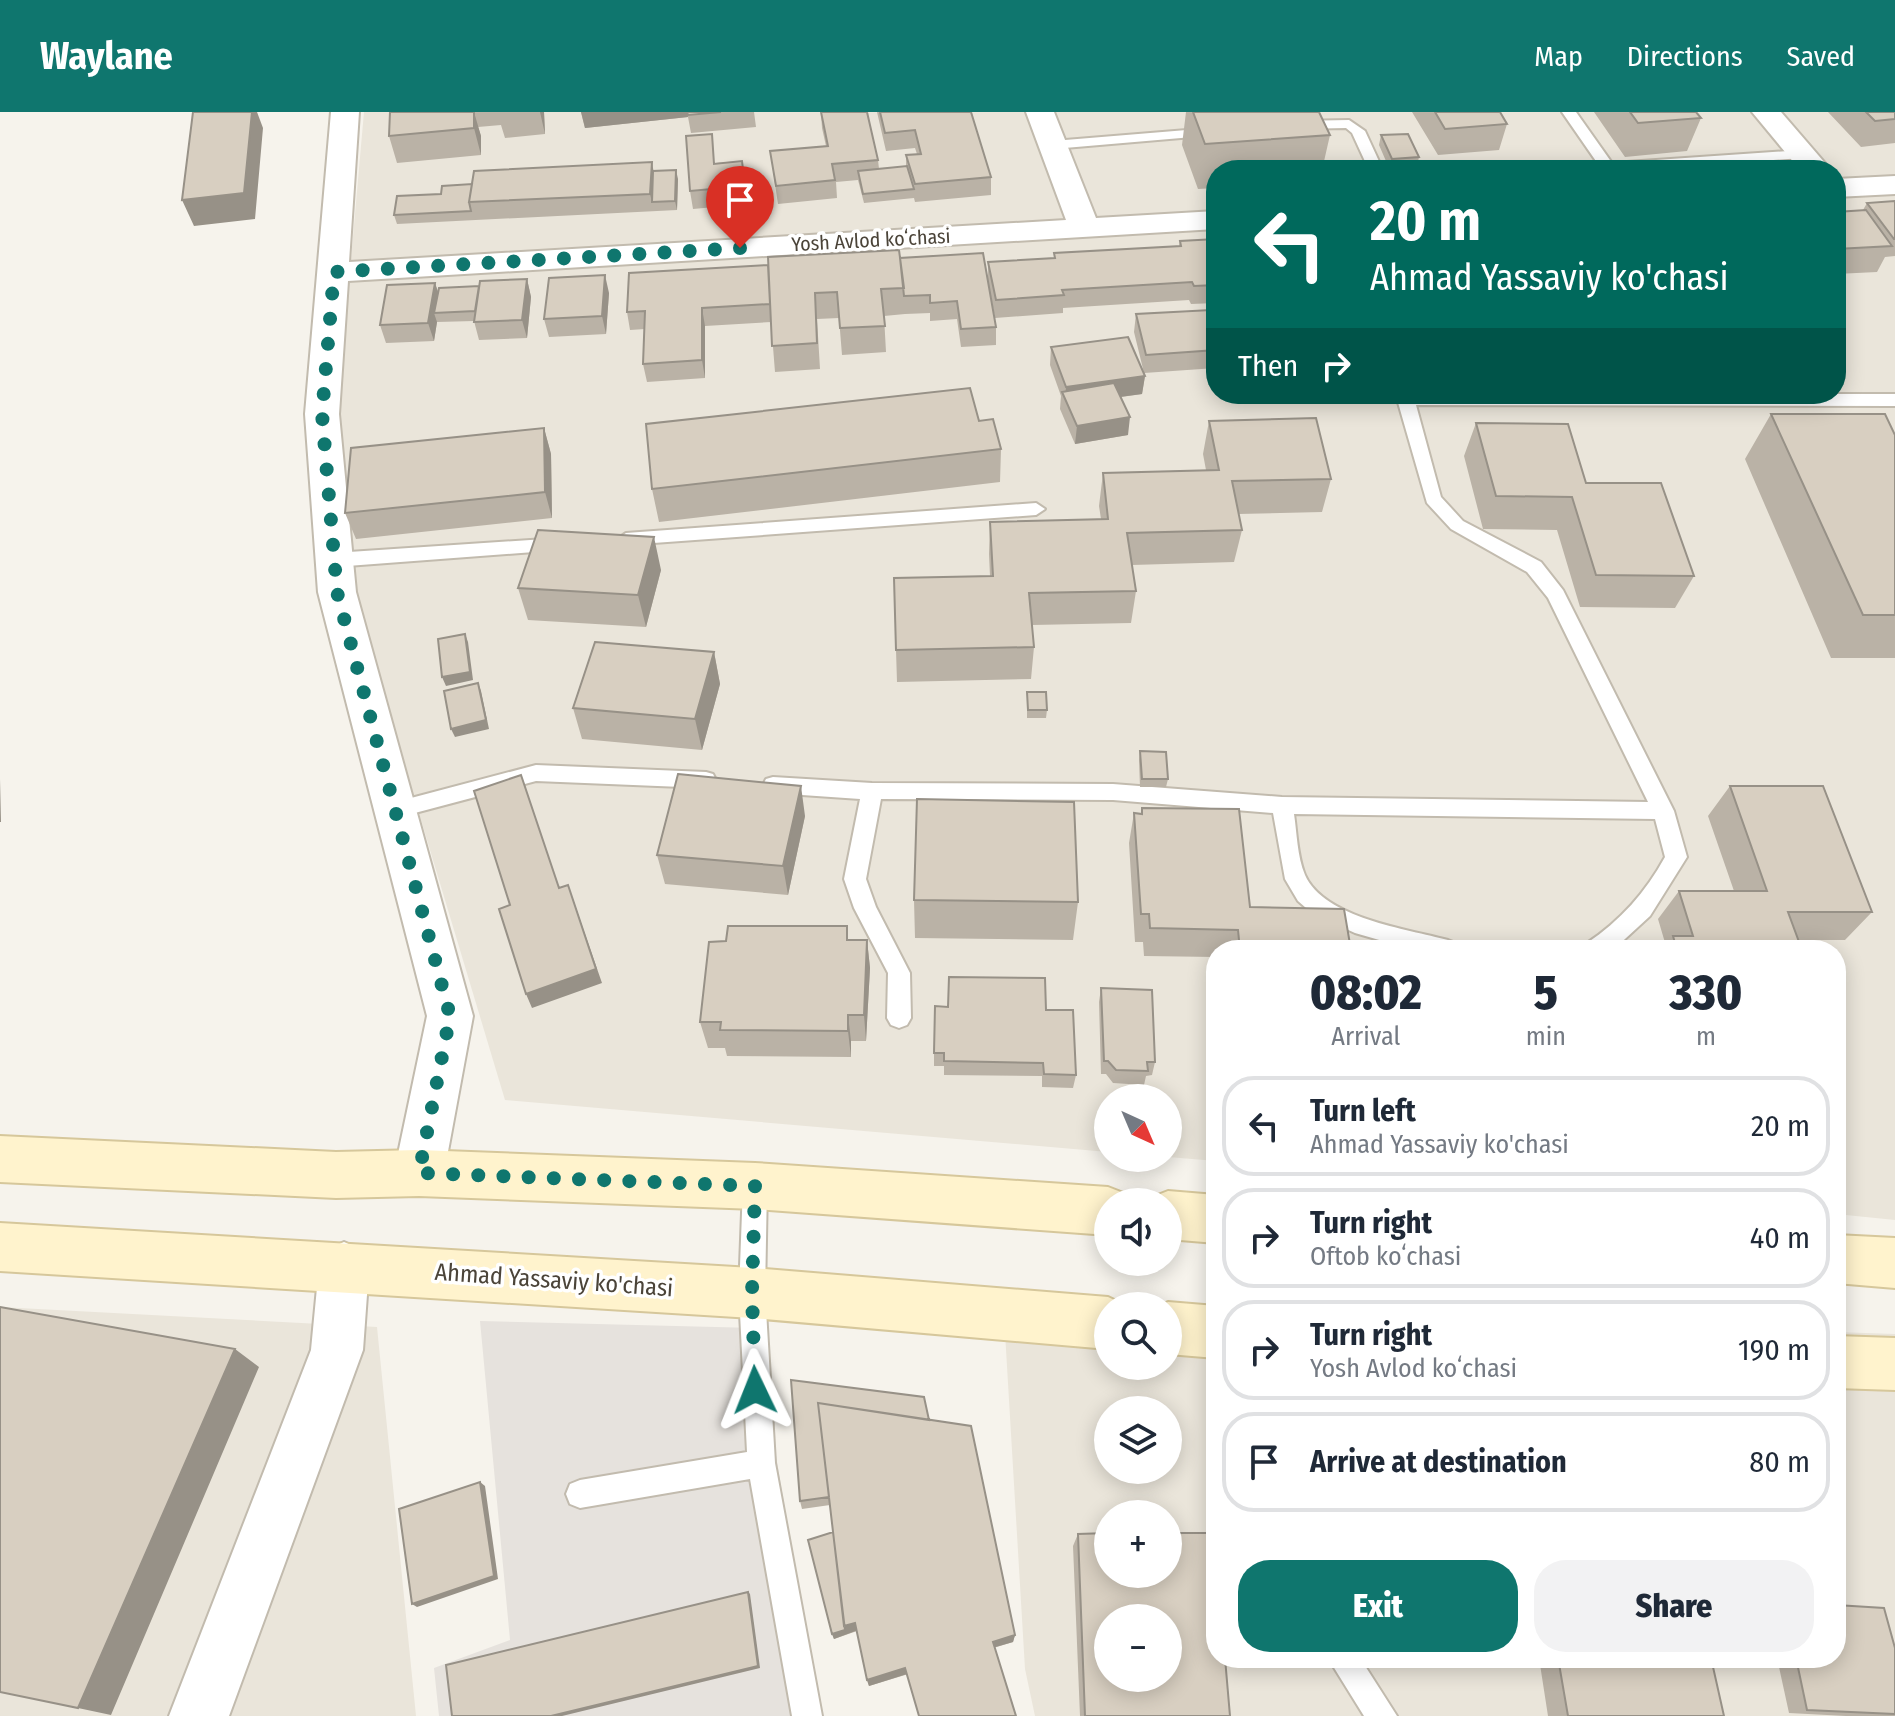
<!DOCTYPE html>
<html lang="en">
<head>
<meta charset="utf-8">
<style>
	body { margin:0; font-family:"Fira Sans Condensed",sans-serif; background:#f2f2f3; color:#1f2937; height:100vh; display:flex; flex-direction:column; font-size:30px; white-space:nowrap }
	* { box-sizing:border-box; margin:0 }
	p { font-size:26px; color:#747a83 }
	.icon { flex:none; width:44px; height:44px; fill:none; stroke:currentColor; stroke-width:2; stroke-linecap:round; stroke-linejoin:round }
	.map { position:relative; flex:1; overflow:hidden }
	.panel { position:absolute; left:1206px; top:828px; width:640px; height:728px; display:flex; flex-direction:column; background:#fff; border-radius:32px; box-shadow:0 4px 20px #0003 }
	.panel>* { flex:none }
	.guide { position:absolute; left:1206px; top:48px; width:640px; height:244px; border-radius:32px; box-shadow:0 4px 20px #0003; background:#00695c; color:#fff; overflow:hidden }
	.needle { width:52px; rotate:136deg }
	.fabs { position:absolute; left:1094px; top:972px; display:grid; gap:16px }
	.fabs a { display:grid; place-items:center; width:88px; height:88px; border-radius:50%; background:#fff; box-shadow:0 4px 20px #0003; font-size:40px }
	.pin { position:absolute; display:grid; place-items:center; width:68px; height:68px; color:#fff; margin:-82px -34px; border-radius:50% 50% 50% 0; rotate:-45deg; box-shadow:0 0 8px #0007 }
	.pin .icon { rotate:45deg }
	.me { position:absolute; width:88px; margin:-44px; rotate:358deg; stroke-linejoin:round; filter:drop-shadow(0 0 6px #0008) }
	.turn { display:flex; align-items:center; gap:28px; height:168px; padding:0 32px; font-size:36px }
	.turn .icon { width:104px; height:104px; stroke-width:2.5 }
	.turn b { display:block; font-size:56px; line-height:68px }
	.then { display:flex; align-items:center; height:76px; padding:0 32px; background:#0003; gap:16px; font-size:30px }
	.eta { display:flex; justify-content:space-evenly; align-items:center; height:136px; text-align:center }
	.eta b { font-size:48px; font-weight:800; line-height:56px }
	.action { display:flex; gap:16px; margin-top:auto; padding:16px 32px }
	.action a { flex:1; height:92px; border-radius:32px; background:#0f766e; color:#fff; font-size:32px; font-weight:800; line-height:92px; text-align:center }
	.action a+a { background:#f2f2f3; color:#1f2937 }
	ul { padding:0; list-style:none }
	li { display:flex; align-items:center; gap:24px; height:100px; margin:0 16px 12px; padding:0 16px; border:4px solid #e0e1e3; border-radius:32px }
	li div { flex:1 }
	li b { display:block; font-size:30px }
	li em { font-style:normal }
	header { display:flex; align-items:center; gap:48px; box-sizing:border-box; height:112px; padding:0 40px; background:#0f766e; color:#fff }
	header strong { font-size:38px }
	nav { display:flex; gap:44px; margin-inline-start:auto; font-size:28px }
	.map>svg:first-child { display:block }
	.residential { fill:#eae5da; fill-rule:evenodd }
	.industrial { fill:#e6e2dd }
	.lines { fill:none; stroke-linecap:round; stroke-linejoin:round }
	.lane-casing { stroke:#c2bbae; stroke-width:4 }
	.street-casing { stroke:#c2bbae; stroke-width:4 }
	.secondary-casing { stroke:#d6c79b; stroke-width:4 }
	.lane { fill:#fff; fill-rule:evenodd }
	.street { fill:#fff; fill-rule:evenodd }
	.secondary { fill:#fff3cd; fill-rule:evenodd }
	.wall { fill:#bab2a6 }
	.shaded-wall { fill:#979187 }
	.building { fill:#d8cfc1; stroke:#979187; stroke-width:2; fill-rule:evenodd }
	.route { stroke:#0f766e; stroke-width:14; stroke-dasharray:0 25.2 }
	.labels { text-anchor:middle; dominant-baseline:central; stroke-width:7; stroke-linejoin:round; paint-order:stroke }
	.far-street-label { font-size:20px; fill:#4b4439; stroke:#fff }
	.street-label { font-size:24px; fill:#4b4439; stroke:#fff }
</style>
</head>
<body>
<header>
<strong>Waylane</strong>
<nav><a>Map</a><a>Directions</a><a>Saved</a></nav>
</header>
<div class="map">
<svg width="1895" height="1604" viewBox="0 0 1895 1604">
	<rect width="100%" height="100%" fill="#f6f3ec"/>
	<path class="residential" d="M364,0H1895V1108L1836,1102V838H1216V1049L1168,1045V986H1108V1040L505,988L349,468L334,340ZM1216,58H1836V282H1216Z
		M1003,1187L1216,1195V1546H1836V1220L1895,1222V1604H1035L1025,1557ZM1108,1194H1168V1254H1108ZM1108,1298H1168V1358H1108ZM1108,1402H1168V1462H1108ZM1108,1506H1168V1566H1108Z
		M0,1195L377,1215L416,1604H0Z"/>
	<path class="industrial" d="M480,1209L755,1216L819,1604H439L434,1556L510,1528Z"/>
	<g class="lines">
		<defs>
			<path id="lane" d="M1562,0H1576L1612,51L1802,38L1809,42L1802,46L1639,58H1569L1576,54L1598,52Z
				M1349,8L1365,19L1383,58H1369L1352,21L1346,16L1297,17L1290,13L1297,9Z
				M1211,16L1218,20L1216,23L1053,37L1046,33L1053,29Z
				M1404,282H1895V294L1416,293L1441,385L1463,409L1541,450L1563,478L1674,699L1687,745L1650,804L1613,838H1584L1587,831C1620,809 1646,780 1665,745L1655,707L1294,702C1297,721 1297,744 1305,763C1324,806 1407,817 1448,828L1456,831L1459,838H1414L1355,821L1313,802L1298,789L1285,767L1273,701L1113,688L881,687L866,767L876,795L910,861L911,906L907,913L899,916L891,913L887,906L888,861L854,796L844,767L860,687L773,681L766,679L763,673L766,667L773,665L872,671L1113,672L1282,685L1648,690L1548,486L1527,460L1451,417L1427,391L1397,287Z
				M1036,391L1045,397L1036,403L626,433L617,427L626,421Z
				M560,426L569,432L560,438L334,455L325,448L334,441Z
				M536,653L706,660L713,662L716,668L713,674L706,676L536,669L396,706L389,704L386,698L389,692L396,690Z
				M755,1062L764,1066L767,1074L765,1181L775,1351L822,1604H792L750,1367L580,1396L570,1392L566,1382L570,1372L580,1368L747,1340L739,1181L743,1074L746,1066Z
				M1328,1546H1360L1397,1604H1364Z"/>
			<path id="street" d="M331,0H359L349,150L1066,108L1026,0H1054L1096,106L1216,99V117L348,169L339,302L356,480L473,904L444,1061L436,1077L419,1084L402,1077L394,1061L427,904L318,480L305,302Z
				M1752,0H1781L1831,58H1800Z
				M1895,64V82L1836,85V67Z
				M344,1130L362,1138L369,1155L363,1238L229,1604H169L311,1238L319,1155L326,1138Z"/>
			<path id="secondary" d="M0,1024L336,1040L419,1038L755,1051L1108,1075L1126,1082L1129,1090H1108V1123L755,1097L419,1084L336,1086L0,1070Z
				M1168,1079L1216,1083V1131L1168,1127V1090H1149L1150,1086Z
				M0,1111L752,1156L1108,1185L1127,1194H1108V1237L752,1206L0,1159Z
				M1836,1123L1895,1126V1176L1836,1171Z
				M1168,1190L1216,1194V1246L1168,1242V1194H1159Z
				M1836,1224L1895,1226V1278L1836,1276Z"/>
		</defs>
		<use href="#lane" class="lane-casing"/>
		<use href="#street" class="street-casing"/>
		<use href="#secondary" class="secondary-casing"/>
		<use href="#lane" class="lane"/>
		<use href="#street" class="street"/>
		<use href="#secondary" class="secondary"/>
	</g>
	<path class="wall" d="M390,0H544L545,22L505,26L501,13L478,15L481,24V43L397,51L389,24Z
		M581,0H754L756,15L691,21L688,5L585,16Z
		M821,0L878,48L879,57L906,54V43L917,42L915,36L886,39L877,0H971L991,65V83L915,90L914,86L864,91L858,68L836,70L837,86L778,92L770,39L826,34L822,16Z
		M1186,0H1319L1330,23L1322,58H1216V76L1198,77L1182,33Z
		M1412,0H1500L1507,12L1499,38L1438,43Z
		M1594,0H1696L1701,6L1687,39L1625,45Z
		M1828,0H1895V31L1861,35Z
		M1381,23L1419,45L1417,54L1389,56L1379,33Z
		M742,49L747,92L693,97L690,79L715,51Z
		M653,59L678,67L677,98L397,112L394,103L441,82Z
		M1895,89V144L1885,145L1877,160L1836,162V100L1863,98L1867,91Z
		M1216,127V191L1191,192L1189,188L1063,196V201L995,206L990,179L996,215V233L961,235L957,207L930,209V201L905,202L884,204L886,240L842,243L839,206L817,207L820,257L775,260L771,210L705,214V266L647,270L643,252L645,217L630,218L627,200L900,146L988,167V150L1054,146V141L1179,134L1180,129Z
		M527,167L531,185L527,226L479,228L474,209L437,210L434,229L386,231L380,213L435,171L438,180Z
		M609,181L606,222L549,225L544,207Z
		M1136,202H1216V256L1144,261L1134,220Z
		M1051,235L1145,264L1142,282L1121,285L1128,323L1075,332L1060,297L1061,284L1050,253Z
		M1771,302L1895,323V546H1831L1745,347Z
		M979,309L1001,337L1000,370L659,410L652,377Z
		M1209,309L1331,367L1322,400L1238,402L1242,418L1234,450L1132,453L1136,479L1131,511L1032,513L1034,535L1031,567L897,570L896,538L990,464L989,442L990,410L1101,407L1099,394L1103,361L1206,358L1203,342Z
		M1476,311L1586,371L1694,464L1675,496L1580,495L1557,418L1483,417L1464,344Z
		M544,316L551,342L552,406L356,427L345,401Z
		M661,458L646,515L528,508L518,476Z
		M714,540L720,572L702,638L582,627L573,596Z
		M1027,580L1047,598L1046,606H1027Z
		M1140,639L1168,667L1166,675H1140L1139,648Z
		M1730,674L1872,800L1845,828H1798L1802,838H1662L1666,834L1658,807L1679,779H1734L1708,704Z
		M1142,696L1250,795L1351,838H1216V845L1144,844L1143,830H1135L1129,731L1134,701L1141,702Z
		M805,704L788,783L665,772L657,743Z
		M914,788L1078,790L1073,828L915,826Z
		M849,828H867L870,856L866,929H851V945L727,944L725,936H708L700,910Z
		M1101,876L1155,950L1152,963L1146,964L1144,973L1113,971L1106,962H1101L1099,890Z
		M1046,898L1076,963L1073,976L1042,975V964L944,963V954H934V941Z
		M929,1308L1015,1523L1013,1530L869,1574L867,1568L857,1519L834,1527L832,1522L833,1420L830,1393L802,1397L800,1389Z
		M1078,1422L1230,1604H1080L1073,1434Z
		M1895,1536V1604H1846L1789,1601L1777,1546H1836Z
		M1539,1546H1711L1724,1604H1548Z"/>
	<path class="shaded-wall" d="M252,0H257L263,16L255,107L194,114L182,88Z
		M474,0L481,24V43L474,16Z
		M540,0H544L545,22Z
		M581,0H687L688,5L585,16Z
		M652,50L655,68L652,90L650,82Z
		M676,58L678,67L677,98L675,89Z
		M605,163L609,181L606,222L602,204Z
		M527,167L531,185L527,226L522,208Z
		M435,171L441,189L434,201L437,210L434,229L428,211Z
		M702,196L705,214V266L702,248Z
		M1145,264L1142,282L1067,292L1065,287L1066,275Z
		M1130,305L1128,323L1075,332L1077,314Z
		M544,316L551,342L552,406L545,380Z
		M654,425L661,458L646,515L638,483Z
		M465,522L468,530L473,568L446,574L442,565Z
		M714,540L720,572L702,638L695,607Z
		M478,571L481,579L489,617L455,625L451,617Z
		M0,667L1,710H0Z
		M801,674L805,704L788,783L783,754Z
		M568,773L602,871L532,896L526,882Z
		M867,828L870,856L866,929L864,903Z
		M848,903L851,929V945L848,919Z
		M235,1237L259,1255L111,1603L78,1596Z
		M480,1370L485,1374L498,1467L417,1495L412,1492Z
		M748,1480L750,1482L760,1556L562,1604H551Z
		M855,1511L858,1518L834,1527L832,1522L844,1514Z
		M1015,1523L1013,1530L992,1536L993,1530Z
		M905,1556L907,1562L869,1574L867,1568Z"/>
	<path class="building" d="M193,0H252L244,81L182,88Z
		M390,0H474V16L389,24Z
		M687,0H721L688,3Z
		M821,0H867L878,48L832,52L835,68L776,74L770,39L828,34Z
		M880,0H971L991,65L915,72L906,43L921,42L915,18L885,21Z
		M1193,0H1319L1330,23L1205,32Z
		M1435,0H1500L1507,12L1445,17Z
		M1630,0H1696L1701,6L1638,11Z
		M1866,0H1895V7L1875,9Z
		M712,22L714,52L742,49L745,74L690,79L686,24Z
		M1408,22L1419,45L1392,47L1381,23Z
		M652,50L650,82L469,90L474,59Z
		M907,54L914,77L863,82L858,59Z
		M676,58L675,89L652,90L653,59Z
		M472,72L469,90L471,99L394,103L397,84L441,82L442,74Z
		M1895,89V127H1894L1867,91Z
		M1866,98L1892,134L1836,137V100Z
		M1216,127V173L1194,174L1192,170L1062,178L1064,183L996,188L988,150L1055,146L1054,141L1181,134L1180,129Z
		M899,138L904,176L881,177L885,214L840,216L837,180L815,181L817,231L772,234L768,145Z
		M983,141L996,215L961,217L957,189L930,191V183L904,184L900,146Z
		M768,153L770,192L702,196V248L643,252L645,199L627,200L629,161Z
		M605,163L602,204L544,207L549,166Z
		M527,167L522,208L474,210L480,169Z
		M435,171L428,211L380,213L387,173Z
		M479,174L475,199L434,201L439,176Z
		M1211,198L1212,202H1216V238L1146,243L1136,202Z
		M1128,225L1145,264L1066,275L1051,235Z
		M1114,271L1130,305L1077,314L1062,280Z
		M970,276L979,309L993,307L1001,337L652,377L646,312Z
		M1771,302H1885L1895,323V503H1863Z
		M1316,306L1331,367L1232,369L1242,418L1127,421L1136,479L1029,481L1034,535L896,538L894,466L993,464L990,410L1108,407L1103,361L1219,358L1209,309Z
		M1476,311L1568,312L1586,371H1661L1694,464L1596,463L1572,385L1496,384Z
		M544,316L545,380L345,401L351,336Z
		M538,418L654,425L638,483L518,476Z
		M465,522L470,560L442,565L438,527Z
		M595,530L714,540L695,607L573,596Z
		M478,571L486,608L451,617L444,579Z
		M1027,580H1046L1047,598H1028Z
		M1140,639L1166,640L1168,667H1142Z
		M678,662L801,674L783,754L657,743Z
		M521,663L559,776L568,773L596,857L526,882L499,797L510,793L474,679Z
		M1730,674H1823L1872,800H1788L1802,838H1677L1673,824H1693L1679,779H1767Z
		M917,687L1074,690L1078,790L914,788Z
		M1142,696L1239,697L1250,795L1344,797L1351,838H1240L1238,818L1150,816L1149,802H1141L1134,701L1142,702Z
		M728,814H847V828H867L864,903H848V919L720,918L721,910H700L709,830L726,829Z
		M949,865L1045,866L1046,898H1073L1076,963L1044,962L1043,951L944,949V941H934L935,894L948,895Z
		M1101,876L1152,878L1155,950H1147L1148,959L1116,958L1108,949H1104Z
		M0,1195L235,1237L78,1596L0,1580Z
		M791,1268L924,1285L929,1308L818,1291L829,1385L800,1389Z
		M818,1291L971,1314L1015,1523L993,1530L1016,1604H919L905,1556L867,1568L855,1511L844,1514Z
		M480,1370L494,1464L412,1492L399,1397Z
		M833,1420L845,1518L832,1522L808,1428Z
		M1108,1421V1462H1168V1421H1214L1216,1440V1546H1225L1230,1604H1085L1078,1422ZM1108,1506H1168V1566H1108Z
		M748,1480L758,1554L551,1604H452L446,1553Z
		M1836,1493L1884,1496L1895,1536V1602L1807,1598L1796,1546H1836Z
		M1558,1546H1711L1724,1604H1568Z"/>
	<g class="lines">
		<path class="route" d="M740,136L334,160L322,302L337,480L450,904L419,1061L755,1074L752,1181L755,1278"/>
	</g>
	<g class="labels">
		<g class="far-street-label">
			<text transform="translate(871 128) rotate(-3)">Yosh Avlod koʻchasi</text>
		</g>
		<g class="street-label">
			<text transform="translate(554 1168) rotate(4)">Ahmad Yassaviy ko'chasi</text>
		</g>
	</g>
</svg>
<div class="fabs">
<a><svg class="needle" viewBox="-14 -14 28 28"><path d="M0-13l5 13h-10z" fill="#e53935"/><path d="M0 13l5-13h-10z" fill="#747a83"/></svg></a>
<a><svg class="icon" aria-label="sound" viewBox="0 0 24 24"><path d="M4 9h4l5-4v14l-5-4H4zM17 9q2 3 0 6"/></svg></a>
<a><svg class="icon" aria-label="search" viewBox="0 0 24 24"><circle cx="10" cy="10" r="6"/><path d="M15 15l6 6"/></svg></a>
<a><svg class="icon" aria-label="layers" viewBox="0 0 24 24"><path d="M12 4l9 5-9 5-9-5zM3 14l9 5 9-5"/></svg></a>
<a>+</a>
<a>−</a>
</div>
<div class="pin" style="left:740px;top:136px;background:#d93025"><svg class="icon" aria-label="arrive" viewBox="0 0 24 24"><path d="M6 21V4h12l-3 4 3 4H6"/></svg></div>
<svg class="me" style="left:755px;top:1278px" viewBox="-20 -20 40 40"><path d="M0-17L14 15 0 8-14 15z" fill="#0f766e" stroke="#fff" stroke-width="4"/></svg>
<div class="guide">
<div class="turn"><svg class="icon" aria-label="left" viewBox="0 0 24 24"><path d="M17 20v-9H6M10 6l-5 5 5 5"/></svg><div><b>20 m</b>Ahmad Yassaviy ko'chasi</div></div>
<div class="then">Then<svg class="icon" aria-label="right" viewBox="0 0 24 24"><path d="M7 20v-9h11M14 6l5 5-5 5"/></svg></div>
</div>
<section class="panel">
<div class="eta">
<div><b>08:02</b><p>Arrival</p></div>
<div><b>5</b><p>min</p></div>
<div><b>330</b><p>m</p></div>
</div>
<ul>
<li><svg class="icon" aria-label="left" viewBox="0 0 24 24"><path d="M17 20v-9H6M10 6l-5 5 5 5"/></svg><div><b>Turn left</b><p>Ahmad Yassaviy ko'chasi</p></div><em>20 m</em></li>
<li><svg class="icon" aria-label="right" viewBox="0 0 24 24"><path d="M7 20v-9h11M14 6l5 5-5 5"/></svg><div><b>Turn right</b><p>Oftob koʻchasi</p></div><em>40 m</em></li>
<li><svg class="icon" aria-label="right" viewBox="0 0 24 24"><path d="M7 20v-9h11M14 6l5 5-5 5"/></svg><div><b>Turn right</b><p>Yosh Avlod koʻchasi</p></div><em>190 m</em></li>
<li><svg class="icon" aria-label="arrive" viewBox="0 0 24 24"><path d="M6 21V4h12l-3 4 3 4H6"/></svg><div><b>Arrive at destination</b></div><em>80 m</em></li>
</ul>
<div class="action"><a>Exit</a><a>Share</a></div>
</section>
</div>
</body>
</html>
